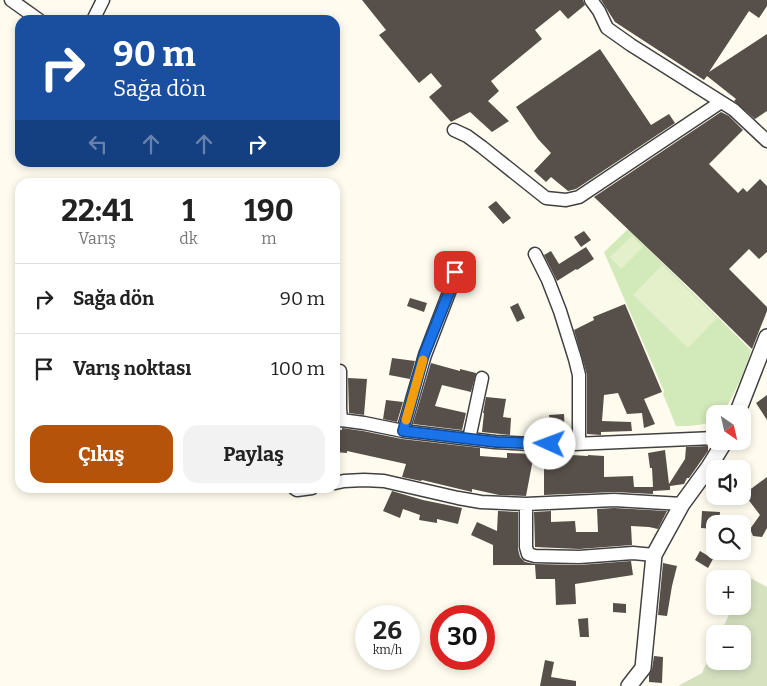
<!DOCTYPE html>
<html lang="tr">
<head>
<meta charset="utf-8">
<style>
	body { margin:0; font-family:Bitter,serif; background:#f2f2f2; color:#222; height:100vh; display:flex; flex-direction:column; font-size:19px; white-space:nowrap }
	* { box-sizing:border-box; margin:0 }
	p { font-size:16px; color:#767676 }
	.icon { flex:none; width:28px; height:28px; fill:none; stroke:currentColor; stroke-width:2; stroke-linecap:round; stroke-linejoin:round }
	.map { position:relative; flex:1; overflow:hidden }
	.sheet { position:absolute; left:15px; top:178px; width:325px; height:315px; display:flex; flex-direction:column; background:#fff; border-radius:15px; box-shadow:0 2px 8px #0003 }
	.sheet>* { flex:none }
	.top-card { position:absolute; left:15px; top:15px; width:325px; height:152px; border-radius:15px; box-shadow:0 2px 8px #0003; background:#1a4fa0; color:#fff; overflow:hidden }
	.needle { width:32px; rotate:146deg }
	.fabs { position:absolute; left:706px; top:405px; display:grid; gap:10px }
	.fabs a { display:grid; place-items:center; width:45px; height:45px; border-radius:10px; background:#fff; box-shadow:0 2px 8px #0003; font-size:25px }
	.speed { position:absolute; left:355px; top:605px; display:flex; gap:10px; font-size:25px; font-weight:700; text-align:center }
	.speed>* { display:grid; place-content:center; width:65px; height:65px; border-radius:50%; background:#fff; box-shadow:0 2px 8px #0003; line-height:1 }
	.speed small { font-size:12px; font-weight:400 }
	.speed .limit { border:8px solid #d22; background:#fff; color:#111 }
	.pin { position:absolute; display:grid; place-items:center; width:42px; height:42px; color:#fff; margin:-21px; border-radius:10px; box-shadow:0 2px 8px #0006 }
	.me { position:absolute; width:55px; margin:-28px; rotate:272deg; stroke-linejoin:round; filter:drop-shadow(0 0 4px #0008) }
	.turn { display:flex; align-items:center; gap:18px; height:105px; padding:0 15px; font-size:22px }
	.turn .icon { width:65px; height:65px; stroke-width:2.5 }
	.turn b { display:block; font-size:35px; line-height:42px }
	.lanes { display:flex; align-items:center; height:48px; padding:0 15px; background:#0003; justify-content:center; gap:25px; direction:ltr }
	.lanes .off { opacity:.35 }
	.eta { display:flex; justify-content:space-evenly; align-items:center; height:85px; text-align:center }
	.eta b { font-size:30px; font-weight:700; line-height:35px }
	.primary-button { display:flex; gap:10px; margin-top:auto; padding:10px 15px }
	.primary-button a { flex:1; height:58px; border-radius:15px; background:#b45309; color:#fff; font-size:20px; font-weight:700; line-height:58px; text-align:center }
	.primary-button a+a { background:#f2f2f2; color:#222 }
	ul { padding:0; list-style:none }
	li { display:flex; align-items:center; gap:15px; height:70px; padding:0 15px; border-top:1px solid #e0e0e0 }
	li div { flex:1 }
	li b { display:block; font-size:19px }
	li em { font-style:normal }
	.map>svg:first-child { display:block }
	.green { fill:#d2e9b9 }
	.cemetery { fill:#d6e1c0 }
	.pitch { fill:#e4f0ca }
	.building { fill:#574f4a }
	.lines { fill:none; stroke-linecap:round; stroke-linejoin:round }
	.minor-casing { stroke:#414141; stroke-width:15 }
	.tertiary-casing { stroke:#414141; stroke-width:18 }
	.minor { stroke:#fff; stroke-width:12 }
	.tertiary { stroke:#fff; stroke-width:15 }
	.route-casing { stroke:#114b97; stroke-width:12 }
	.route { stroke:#1a73e8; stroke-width:9 }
	.slow { stroke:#f59e0b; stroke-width:9 }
</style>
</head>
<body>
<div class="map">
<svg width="767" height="686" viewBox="0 0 767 686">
	<rect width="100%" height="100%" fill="#fffcef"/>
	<path class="green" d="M628,229L751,350C745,372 734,395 722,414H715V420C703,426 689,426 676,426L663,394L664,391L604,252Z"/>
	<path class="cemetery" d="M747,576L767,587V686H678L702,673L715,645V661H742V634H720L733,606H742L743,587Z"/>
	<path class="pitch" d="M632,236L643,247L621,269L610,257Z
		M662,265L717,318L688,348L633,295Z"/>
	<path class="building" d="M362,0H583L585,5L568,19L560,10L535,30L542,39L491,81L499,91L488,101L509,121L492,132L470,112L451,122L429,97L442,86L431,73L419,83L379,35L386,30Z
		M601,0H767V6L759,18L749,11L709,72L767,34V111L755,119L734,101L736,99L707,76L704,80L615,22Z
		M600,49L651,125L669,114L675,123L576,189L568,191L551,177L546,182L534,171L551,153L538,139L516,107Z
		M721,112L729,116L743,130L709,164L738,193L743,188L747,192L760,179L767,186V252L759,259L749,249L729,269L767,307V311L752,349L695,293L594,197Z
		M496,201L511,218L503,224L488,207Z
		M584,231L591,240L581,247L574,237Z
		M586,247L594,259L577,270L576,269L557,281L544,255L551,251L559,264Z
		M475,258L476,275L462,276L463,270L461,267L459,265L458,259Z
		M410,298L427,303L424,312L407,306Z
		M518,303L525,318L517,322L510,307Z
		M625,304L662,392L644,399L655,424L644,428L642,413L627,414L618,393L604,395L602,421L631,422L632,431L601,432V435L587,434V375L574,330L594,320L593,317Z
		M392,358L415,361L410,379L389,375Z
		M431,363L460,371V369L476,373L471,392L442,385L435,406L466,413L462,430L413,424Z
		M348,378L367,379L364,415L349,413Z
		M767,395V420L756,403Z
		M486,397L506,399L503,417L511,418L510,435L482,432L484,413H483Z
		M386,400L403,402L397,422L383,419Z
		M564,414L565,436L545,437V424H550L549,415Z
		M342,428L363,431L402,439L480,448V456L507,458V453L534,454L526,496L499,495L472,489V492L422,480L421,481L402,477L406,464L347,451V453L335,452V429L342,430Z
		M708,446V451L689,478H687L684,484L670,486V490L653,491V488V494L614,492L544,495V456L570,457L571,455L588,456V455L604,456V477L633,476L634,487H653L652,468H650L648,453L665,450L669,484L685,459L686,447Z
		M767,477V528L762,537L753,536L750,529L760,515L744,494Z
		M392,491L423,500L462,508L458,524L437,519V523L419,520L420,515L403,509L400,518L383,511Z
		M614,508L667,511L658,529L649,527L631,526L632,545L579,549L535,547L534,512L551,511V522L575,521L576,532H598L597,509Z
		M498,511L518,512V549L520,557L525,562L535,564L579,565L631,561L633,575L575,584L576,604L556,605L555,579H536L535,565H493V545L471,535L477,522L497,531Z
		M702,511L720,512L719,524H715V529L701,528Z
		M700,551L713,559L708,568L695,560Z
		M663,563L677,566L672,586L667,616L658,615Z
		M613,603L626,604V613L613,612Z
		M588,618L589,637H580L578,619Z
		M654,656L663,657L662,683L649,682V675L652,669Z
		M545,660L554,662L551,677L576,681V686H540Z"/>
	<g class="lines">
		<defs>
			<path id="minor" d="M11,0L39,20
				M591,0L599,11L607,28L631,45L734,110L767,141
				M93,20L103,0
				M454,130L467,136L482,147L546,198L566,200L579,197L721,102
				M535,254L548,280L560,311L575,359L579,375V443
				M340,371V408L341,420
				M335,421L341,420L364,423L403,431L495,442L550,445L715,438
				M403,431L425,355L450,290L455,272
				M469,439L482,378
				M335,483L344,481L364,480L384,481L458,498L481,502L526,504L614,500L682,504
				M294,488L297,490L312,488
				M526,504V547L528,554L535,556L579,557L633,553L654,555"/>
			<path id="tertiary" d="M737,414L767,337
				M629,686L643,668L654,555L682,504L709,467L725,441"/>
		</defs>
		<use href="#minor" class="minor-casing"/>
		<use href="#tertiary" class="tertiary-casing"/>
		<use href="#minor" class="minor"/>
		<use href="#tertiary" class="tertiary"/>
	</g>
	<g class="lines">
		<defs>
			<path id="route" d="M455,272L450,290L424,355L403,431L496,442L550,444"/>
		</defs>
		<use href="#route" class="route-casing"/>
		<use href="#route" class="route"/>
		<path class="slow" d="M406,420L423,360"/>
	</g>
</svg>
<div class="fabs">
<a><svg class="needle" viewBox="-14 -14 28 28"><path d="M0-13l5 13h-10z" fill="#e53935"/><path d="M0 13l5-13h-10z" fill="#767676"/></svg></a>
<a><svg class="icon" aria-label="sound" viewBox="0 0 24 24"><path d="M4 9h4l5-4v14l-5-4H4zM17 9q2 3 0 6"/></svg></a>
<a><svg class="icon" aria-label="search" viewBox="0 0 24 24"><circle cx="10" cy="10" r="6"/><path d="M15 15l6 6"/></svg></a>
<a>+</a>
<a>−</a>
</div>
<div class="speed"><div>26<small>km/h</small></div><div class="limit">30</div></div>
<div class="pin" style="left:455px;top:272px;background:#d93025"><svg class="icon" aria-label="arrive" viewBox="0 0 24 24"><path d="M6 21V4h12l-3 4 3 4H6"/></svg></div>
<svg class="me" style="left:550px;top:444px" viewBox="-20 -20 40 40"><circle r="19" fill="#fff"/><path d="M0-13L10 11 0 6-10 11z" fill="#1a73e8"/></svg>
<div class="top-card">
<div class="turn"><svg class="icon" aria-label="right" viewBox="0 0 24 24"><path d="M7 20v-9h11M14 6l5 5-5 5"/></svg><div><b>90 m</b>Sağa dön</div></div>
<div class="lanes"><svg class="icon off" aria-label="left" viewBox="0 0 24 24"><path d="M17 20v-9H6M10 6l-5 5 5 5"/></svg><svg class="icon off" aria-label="ahead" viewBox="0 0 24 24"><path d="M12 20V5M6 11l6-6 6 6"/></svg><svg class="icon off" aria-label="ahead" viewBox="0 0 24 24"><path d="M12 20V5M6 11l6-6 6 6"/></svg><svg class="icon" aria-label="right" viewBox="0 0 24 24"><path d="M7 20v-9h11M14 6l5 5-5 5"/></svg></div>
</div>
<section class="sheet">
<div class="eta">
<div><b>22:41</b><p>Varış</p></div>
<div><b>1</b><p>dk</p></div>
<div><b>190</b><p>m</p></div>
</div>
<ul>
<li><svg class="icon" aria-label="right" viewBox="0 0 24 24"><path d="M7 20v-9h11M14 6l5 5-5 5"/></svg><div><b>Sağa dön</b></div><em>90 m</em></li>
<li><svg class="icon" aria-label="arrive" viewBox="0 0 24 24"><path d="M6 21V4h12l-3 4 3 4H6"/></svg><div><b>Varış noktası</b></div><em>100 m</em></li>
</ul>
<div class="primary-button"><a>Çıkış</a><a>Paylaş</a></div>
</section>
</div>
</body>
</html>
